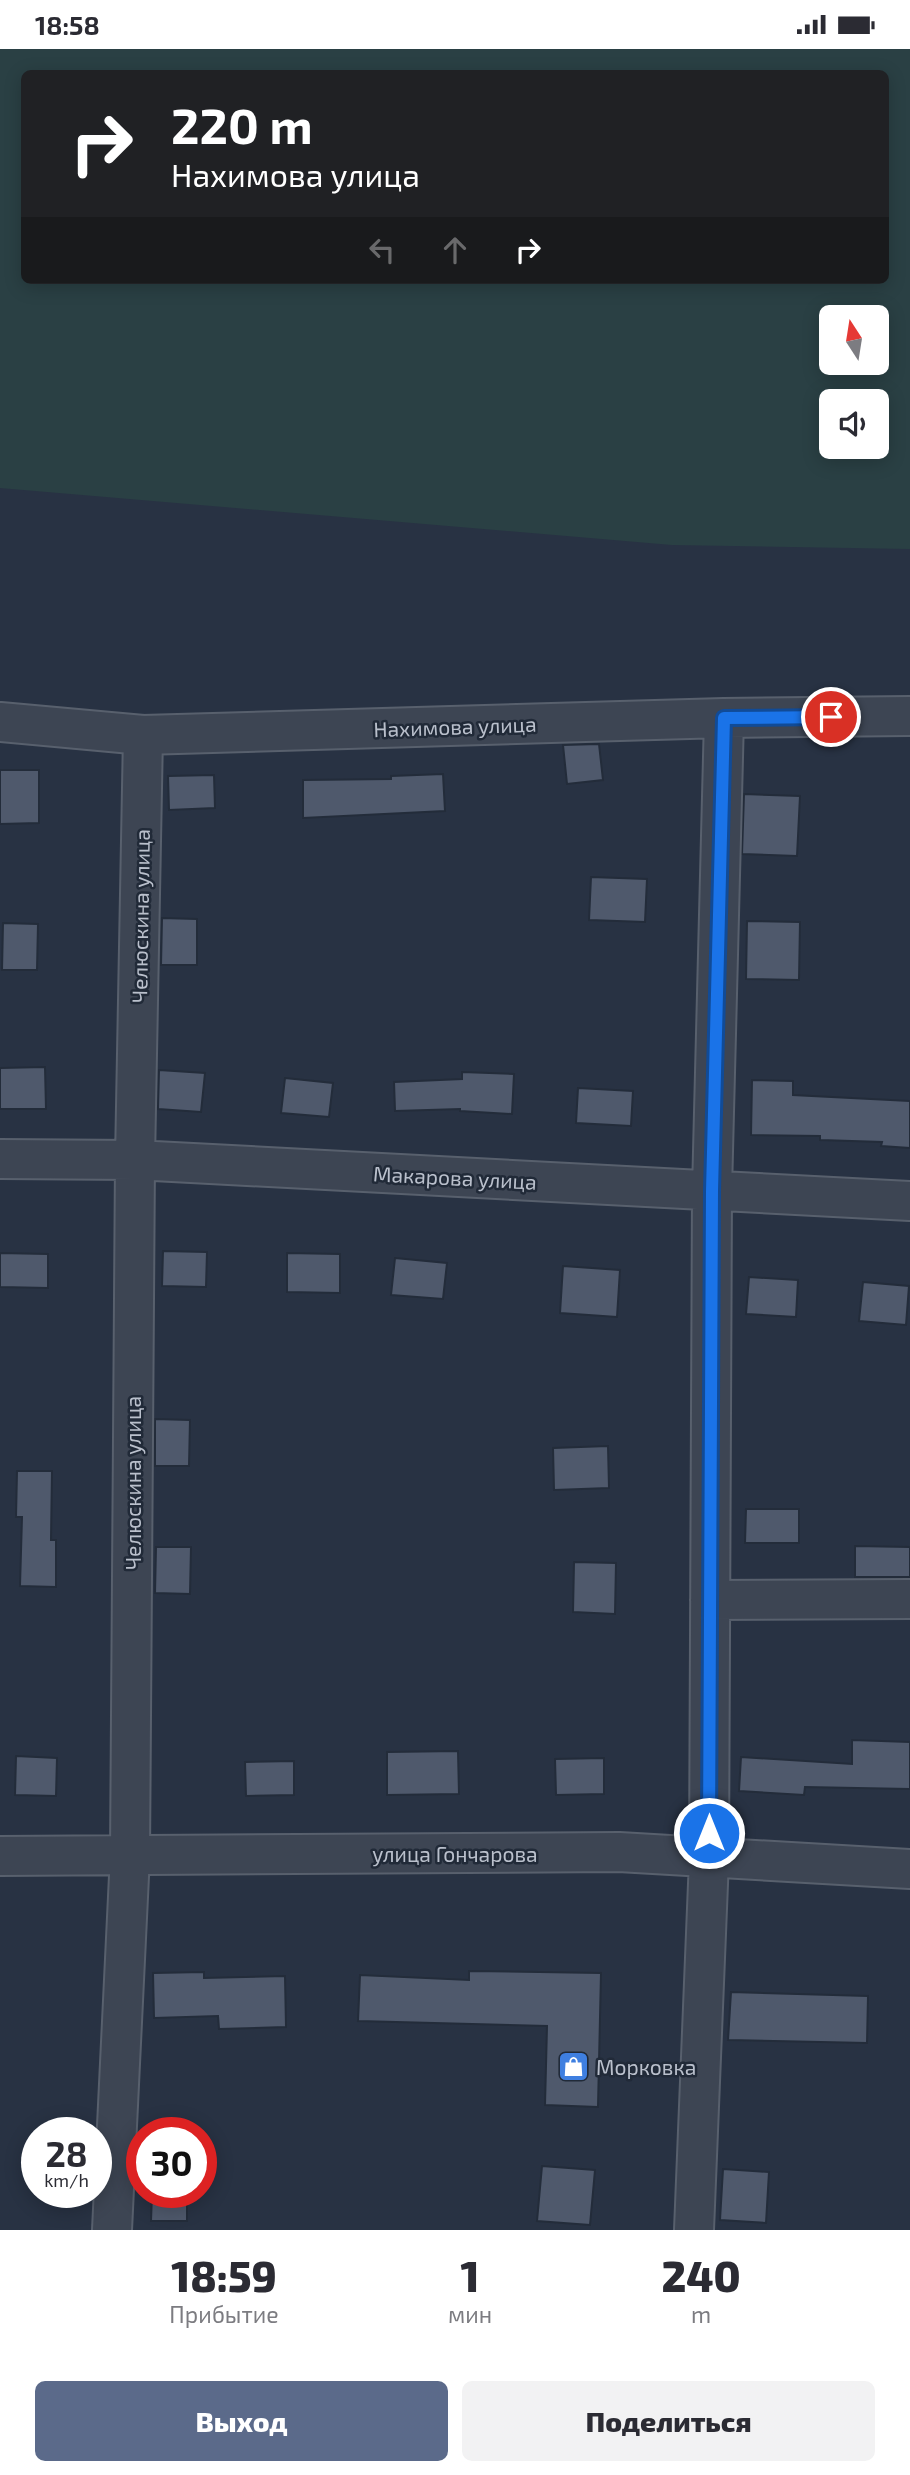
<!DOCTYPE html>
<html lang="ru">
<head>
<meta charset="utf-8">
<style>
	body { margin:0; font-family:"Exo 2",sans-serif; background:#f2f2f3; color:#2b2b33; height:100vh; display:flex; flex-direction:column; font-size:26px; white-space:nowrap }
	* { box-sizing:border-box; margin:0 }
	p { font-size:23px; color:#7c7c81 }
	.icon { flex:none; width:38px; height:38px; fill:none; stroke:currentColor; stroke-width:2; stroke-linecap:round; stroke-linejoin:round }
	.map { position:relative; height:2181px; overflow:hidden }
	.side { display:flex; flex-direction:column; background:#fff; flex:1 }
	.side>* { flex:none }
	.guide { position:absolute; left:21px; top:21px; width:868px; height:214px; border-radius:10px; box-shadow:0 4px 18px #0003; background:#202124; color:#fff; overflow:hidden }
	.needle { width:46px; rotate:348deg }
	.buttons { position:absolute; left:819px; top:256px; display:grid; gap:14px }
	.buttons a { display:grid; place-items:center; width:70px; height:70px; border-radius:10px; background:#fff; box-shadow:0 4px 18px #0003; font-size:35px }
	.speed { position:absolute; left:21px; top:2068px; display:flex; gap:14px; font-size:35px; font-weight:700; text-align:center }
	.speed>* { display:grid; place-content:center; width:91px; height:91px; border-radius:50%; background:#fff; box-shadow:0 4px 18px #0003; line-height:1 }
	.speed small { font-size:18px; font-weight:400 }
	.speed .limit { border:10px solid #d22; background:#fff; color:#111 }
	.pin { position:absolute; display:grid; place-items:center; width:60px; height:60px; color:#fff; margin:-30px; border:4px solid #fff; border-radius:50%; box-shadow:0 2px 7px #0007 }
	.me { position:absolute; width:77px; margin:-38px; rotate:0deg; stroke-linejoin:round; filter:drop-shadow(0 0 5px #0008) }
	.turn { display:flex; align-items:center; gap:24px; height:147px; padding:0 35px; font-size:32px }
	.turn .icon { width:91px; height:91px; stroke-width:2.5 }
	.turn b { display:block; font-size:49px; line-height:60px }
	.lanes { display:flex; align-items:center; height:66px; padding:0 35px; background:#0003; justify-content:center; gap:35px; direction:ltr }
	.lanes .off { opacity:.35 }
	.eta { display:flex; justify-content:space-evenly; align-items:center; height:119px; text-align:center }
	.eta b { font-size:42px; font-weight:800; line-height:49px }
	.action { display:flex; gap:14px; margin-top:auto; padding:14px 35px }
	.action a { flex:1; height:80px; border-radius:10px; background:#5b6a8a; color:#fff; font-size:28px; font-weight:800; line-height:80px; text-align:center }
	.action a+a { background:#f2f2f3; color:#2b2b33 }
	.status { display:flex; justify-content:space-between; align-items:center; height:49px; padding:0 35px; background:#fff; direction:ltr }
	.status svg { height:19px; fill:currentColor }
	.map>svg:first-child { display:block }
	.green { fill:#2a4044; fill-rule:evenodd }
	.building { fill:#4f596c; stroke:#232c3a; stroke-width:2 }
	.lines { fill:none; stroke-linecap:round; stroke-linejoin:round }
	.minor-casing { stroke:#58606d; stroke-width:42 }
	.minor { stroke:#3d4553; stroke-width:38 }
	.route-casing { stroke:#114b97; stroke-width:18 }
	.route { stroke:#1a73e8; stroke-width:12 }
	.labels { text-anchor:middle; dominant-baseline:central; stroke-width:5; stroke-linejoin:round; paint-order:stroke }
	.street-label { font-size:21px; fill:#bac0cc; stroke:#212a38 }
	.poi-label { font-size:21px; fill:#bac0cc; stroke:#212a38; text-anchor:start }
</style>
</head>
<body>
<div class="status"><b>18:58</b><svg viewBox="0 0 49 12"><path d="M0 12V9h3v3zM5 12V6h3v6zM10 12V3h3v9zM15 12V0h3v12zM26 1h20v11H26zM47 4h2v5h-2z"/></svg></div>
<div class="map">
<svg width="910" height="2181" viewBox="0 0 910 2181">
	<rect width="100%" height="100%" fill="#283243"/>
	<path class="green" d="M0,0H910V500L672,496L0,439ZM24,24H886V231H24ZM831,268H877V313H831ZM831,352H877V397H831Z"/>
	<path class="building" d="M599,695L603,731L567,735L563,696Z
		M0,721H39V774L0,775Z
		M443,725L445,762L303,769V731L391,730V727Z
		M214,726L215,759L169,761L168,727Z
		M744,745L800,747L797,807L742,805Z
		M591,828L647,830L645,873L589,871Z
		M162,869L197,870V916H161Z
		M747,872L800,873L799,931L746,930Z
		M3,874L38,875L37,921H2Z
		M45,1018L46,1060H0V1019Z
		M159,1021L205,1024L201,1063L158,1060Z
		M462,1023L514,1025L512,1065L460,1062V1060L395,1062L394,1033L462,1030Z
		M285,1029L333,1034L329,1068L281,1064Z
		M752,1031L793,1032V1046L910,1052V1099L881,1097L882,1093L820,1091V1087L751,1086Z
		M578,1039L633,1042L631,1077L576,1074Z
		M163,1202L207,1203L206,1238L162,1237Z
		M0,1204L48,1205V1239L0,1238Z
		M287,1204L340,1205V1244L287,1243Z
		M395,1209L447,1214L443,1250L391,1246Z
		M563,1217L620,1221L617,1268L560,1264Z
		M749,1228L798,1231L796,1268L746,1265Z
		M863,1233L909,1237L906,1276L859,1272Z
		M155,1370L190,1371L189,1417H155Z
		M608,1397L609,1439L554,1441L553,1399Z
		M17,1422H52L51,1491H56V1538L20,1537L22,1468H16Z
		M746,1460H799V1494H745Z
		M855,1497L910,1498V1528H855Z
		M156,1498H191L190,1545L155,1544Z
		M574,1513L616,1514L615,1565L573,1563Z
		M852,1691L910,1693V1740L805,1738L804,1746L739,1742L741,1708L852,1715Z
		M458,1702L459,1745L387,1746V1703Z
		M16,1707L57,1709L56,1747L15,1746Z
		M604,1709V1745L556,1746L555,1710Z
		M294,1712V1746L246,1747L245,1713Z
		M469,1922L601,1924L598,2058L545,2056L547,1977L358,1972L360,1926L469,1931Z
		M204,1923V1929L285,1927L286,1978L219,1980L218,1967L154,1969L153,1924Z
		M731,1943L868,1947L867,1994L728,1991Z
		M542,2117L595,2121L590,2176L537,2172Z
		M723,2120L769,2123L766,2174L720,2171Z
		M152,2144H187V2172H151Z"/>
	<g class="lines">
		<defs>
			<path id="minor" d="M0,673L143,686L724,669L910,667
				M0,1110L135,1111L910,1152
				M710,1551L910,1550
				M0,1807L619,1803L910,1820
				M112,2181L130,1806L135,1111L143,686
				M694,2181L709,1810L712,1142L724,669"/>
		</defs>
		<use href="#minor" class="minor-casing"/>
		<use href="#minor" class="minor"/>
	</g>
	<g class="lines">
		<defs>
			<path id="route" d="M709,1784L712,1142L724,669L831,668"/>
		</defs>
		<use href="#route" class="route-casing"/>
		<use href="#route" class="route"/>
	</g>
	<defs>
		<symbol id="shop-square" viewBox="-11 -11 22 22"><rect x="-9" y="-9" width="18" height="18" rx="4" fill="#3f7fe0" stroke="#212a38"/><path d="M-5-2.5h2.3a2.7 3.5 0 0 1 5.4 0H5L5.5 6h-11ZM-1.5-2.5h3a1.5 2.3 0 0 0-3 0Z" fill="#fff"/></symbol>
	</defs>
	<g fill-rule="evenodd">
		<use href="#shop-square" x="556" y="2000" width="35" height="35"/>
	</g>
	<g class="labels">
		<g class="street-label">
			<text transform="translate(455 677) rotate(-2)">Нахимова улица</text>
			<text transform="translate(140 867) rotate(-89)">Челюскина улица</text>
			<text transform="translate(455 1128) rotate(3)">Макарова улица</text>
			<text transform="translate(132 1434) rotate(-90)">Челюскина улица</text>
			<text x="455" y="1804">улица Гончарова</text>
		</g>
		<g class="poi-label">
			<text x="596" y="2017">Морковка</text>
		</g>
	</g>
</svg>
<div class="buttons">
<a><svg class="needle" viewBox="-14 -14 28 28"><path d="M0-13l5 13h-10z" fill="#e53935"/><path d="M0 13l5-13h-10z" fill="#7c7c81"/></svg></a>
<a><svg class="icon" aria-label="sound" viewBox="0 0 24 24"><path d="M4 9h4l5-4v14l-5-4H4zM17 9q2 3 0 6"/></svg></a>
</div>
<div class="speed"><div>28<small>km/h</small></div><div class="limit">30</div></div>
<div class="pin" style="left:831px;top:668px;background:#d93025"><svg class="icon" aria-label="arrive" viewBox="0 0 24 24"><path d="M6 21V4h12l-3 4 3 4H6"/></svg></div>
<svg class="me" style="left:709px;top:1784px" viewBox="-20 -20 40 40"><circle r="17" fill="#1a73e8" stroke="#fff" stroke-width="3"/><path d="M0-11L8 9 0 5-8 9z" fill="#fff"/></svg>
<div class="guide">
<div class="turn"><svg class="icon" aria-label="right" viewBox="0 0 24 24"><path d="M7 20v-9h11M14 6l5 5-5 5"/></svg><div><b>220 m</b>Нахимова улица</div></div>
<div class="lanes"><svg class="icon off" aria-label="left" viewBox="0 0 24 24"><path d="M17 20v-9H6M10 6l-5 5 5 5"/></svg><svg class="icon off" aria-label="ahead" viewBox="0 0 24 24"><path d="M12 20V5M6 11l6-6 6 6"/></svg><svg class="icon" aria-label="right" viewBox="0 0 24 24"><path d="M7 20v-9h11M14 6l5 5-5 5"/></svg></div>
</div>
</div>
<section class="side">
<div class="eta">
<div><b>18:59</b><p>Прибытие</p></div>
<div><b>1</b><p>мин</p></div>
<div><b>240</b><p>m</p></div>
</div>
<div class="action"><a>Выход</a><a>Поделиться</a></div>
</section>
</body>
</html>
